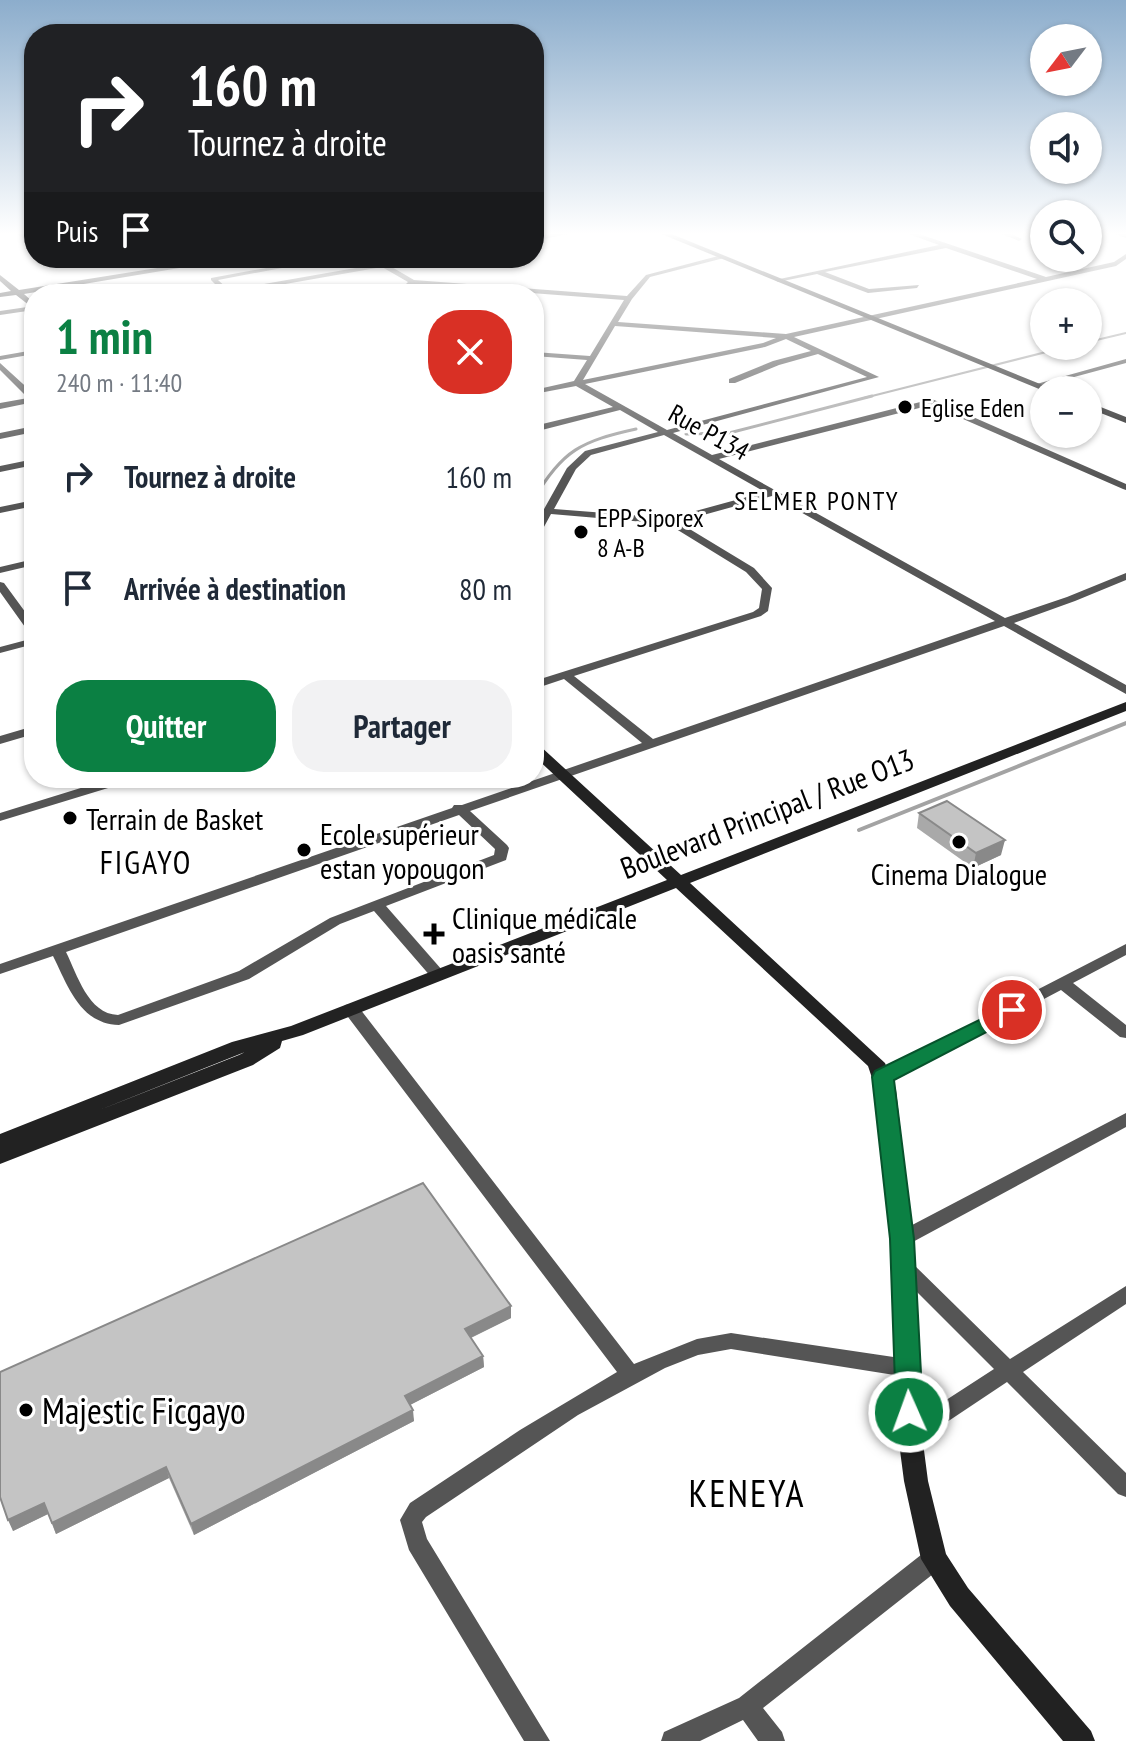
<!DOCTYPE html>
<html lang="fr">
<head>
<meta charset="utf-8">
<style>
	body { margin:0; font-family:"PT Sans Narrow",sans-serif; background:#f2f2f3; color:#1f2937; height:100vh; display:flex; flex-direction:column; font-size:30px; white-space:nowrap }
	* { box-sizing:border-box; margin:0 }
	p { font-size:26px; color:#747a83 }
	.icon { flex:none; width:44px; height:44px; fill:none; stroke:currentColor; stroke-width:2; stroke-linecap:round; stroke-linejoin:round }
	.map { position:relative; flex:1; overflow:hidden }
	.side { position:absolute; left:24px; top:284px; width:520px; height:504px; display:flex; flex-direction:column; background:#fff; border-radius:32px; box-shadow:0 2px 6px #0004 }
	.side>* { flex:none }
	.banner { position:absolute; left:24px; top:24px; width:520px; height:244px; border-radius:32px; box-shadow:0 2px 6px #0004; background:#202124; color:#fff; overflow:hidden }
	.needle { width:52px; rotate:238deg }
	.buttons { position:absolute; left:1030px; top:24px; display:grid; gap:16px }
	.buttons a { display:grid; place-items:center; width:72px; height:72px; border-radius:50%; background:#fff; box-shadow:0 2px 6px #0004; font-size:40px }
	.pin { position:absolute; display:grid; place-items:center; width:68px; height:68px; color:#fff; margin:-34px; border:4px solid #fff; border-radius:50%; box-shadow:0 2px 8px #0007 }
	.me { position:absolute; width:88px; margin:-44px; rotate:358deg; stroke-linejoin:round; filter:drop-shadow(0 0 6px #0008) }
	.turn { display:flex; align-items:center; gap:28px; height:168px; padding:0 32px; font-size:36px }
	.turn .icon { width:104px; height:104px; stroke-width:2.5 }
	.turn b { display:block; font-size:56px; line-height:68px }
	.then { display:flex; align-items:center; height:76px; padding:0 32px; background:#0003; gap:16px; font-size:30px }
	.round { display:grid; place-items:center; flex:none; width:84px; height:84px; border-radius:32px; background:#f2f2f3 }
	.overview { display:flex; align-items:center; justify-content:space-between; height:136px; padding:0 32px }
	h1 { font-size:48px; font-weight:800; line-height:60px; color:#0b8043 }
	.primary-button { display:flex; gap:16px; margin-top:auto; padding:16px 32px }
	.primary-button a { flex:1; height:92px; border-radius:32px; background:#0b8043; color:#fff; font-size:32px; font-weight:800; line-height:92px; text-align:center }
	.primary-button a+a { background:#f2f2f3; color:#1f2937 }
	ul { padding:0; list-style:none }
	li { display:flex; align-items:center; gap:24px; height:112px; padding:0 32px }
	li div { flex:1 }
	li b { display:block; font-size:30px }
	li em { font-style:normal }
	.map>svg:first-child { display:block }
	.lines { fill:none; stroke-linecap:round; stroke-linejoin:round }
	.stream-far2 { stroke:#a3a3a3; stroke-width:2 }
	.stream-far1 { stroke:#a3a3a3; stroke-width:3 }
	.stream { stroke:#a3a3a3; stroke-width:4 }
	.street { fill:#555; fill-rule:evenodd }
	.secondary { fill:#222; fill-rule:evenodd }
	.wall { fill:#a9a9a9 }
	.shaded-wall { fill:#898989 }
	.building { fill:#c4c4c4; stroke:#898989; stroke-width:2 }
	.route { fill:#0b8043; stroke:#07532c; stroke-width:2 }
	.poi-dot { fill:#000; stroke:#fff; stroke-width:3 }
	.labels { text-anchor:middle; dominant-baseline:central; stroke-width:6; stroke-linejoin:round; paint-order:stroke }
	.far-poi-label { font-size:26px; fill:#000; stroke:#fff; text-anchor:start }
	.far-street-label { font-size:26px; fill:#000; stroke:#fff }
	.far-neighbourhood-label { font-size:26px; letter-spacing:2px; fill:#000; stroke:#fff }
	.street-label { font-size:30px; fill:#000; stroke:#fff }
	.poi-label { font-size:30px; fill:#000; stroke:#fff; text-anchor:start }
	.neighbourhood-label { font-size:32px; letter-spacing:2px; fill:#000; stroke:#fff }
	.near-poi-label { font-size:36px; fill:#000; stroke:#fff; text-anchor:start }
	.near-neighbourhood-label { font-size:38px; letter-spacing:2px; fill:#000; stroke:#fff }
</style>
</head>
<body>
<div class="map">
<svg width="1126" height="1741" viewBox="0 0 1126 1741">
	<rect width="100%" height="100%" fill="#fff"/>
	<g class="lines">
		<path class="stream-far2" d="M1088,342L1126,333
			M864,398L1070,346"/>
		<path class="stream-far1" d="M686,434L729,433L872,396
			M534,499C562,450 582,441 636,429"/>
		<path class="stream" d="M859,830L1126,723"/>
		<path class="street" d="M16,233H24L34,241V246Z
			M556,233H572L534,241V237Z
			M906,233H916L1046,277L1114,262L1126,254V259L1116,266L794,337L879,377L673,433L712,455L932,399L1126,484V490L1123,489L931,405L719,459L1005,618L1067,597L1126,573V580L1075,601L1014,623L1126,685V694L1004,626L470,811L507,845L509,848L506,860L386,906L442,970L445,974L442,978H432L374,911L340,924L249,979L119,1025C80,1024 68,986 53,956L0,974V964L452,808L454,805H462L642,743L564,679L534,689V681L753,612L759,608L762,589L746,572L668,524L551,514L539,536L534,539V527L567,468L585,451L658,432L620,410L534,432V426L613,407L576,386L534,394V390L574,381L587,360L534,356V352L590,356L624,300L414,284L404,294H396L408,282L382,267L228,294H212L222,291L211,280V278L321,258H335L218,280L229,290L413,258H428L390,266L414,280L627,296L646,275L722,255L724,258L650,277L632,299L618,322L786,334L1037,279L946,248L825,272L869,289L919,285L917,288L868,293L817,274L778,282L775,280L939,245ZM615,326L776,338L763,343L583,380ZM786,339L811,351L773,361L729,379V383H735L779,365L818,354L867,377L667,430L585,384L765,347ZM664,435L765,492L670,518L554,509L576,469L591,455ZM772,496L995,621L653,739L574,676L761,616L768,611L772,588L754,568L678,522ZM459,815L495,849L494,855L330,918L239,971L118,1015C88,1014 77,974 66,952Z
			M999,233H1009L1022,239L1019,241Z
			M1114,233L1126,234V238L1115,234Z
			M34,306V310L0,315V311Z
			M34,350V354L0,360V356Z
			M1126,359V363L1037,387L1033,385Z
			M0,363L34,394V402L0,409V403L28,398L0,370Z
			M34,426V432L0,439V433Z
			M34,459V465L0,472V466Z
			M34,500V506L0,513V507Z
			M34,559V565L0,573V567Z
			M0,582L4,583L34,624V635L30,634L0,592Z
			M34,638V644L0,653V647Z
			M34,726V734L0,744V736Z
			M113,778H132L131,781L0,821V813Z
			M1126,944V955L1073,983L1126,1025V1038L1120,1037L1061,990L888,1081H876L874,1077L876,1073Z
			M351,1004L357,1005L634,1364L697,1339L731,1333L907,1359L914,1362L917,1368L914,1374L907,1377L731,1349L698,1355L665,1368L578,1415L426,1517L422,1522L427,1539L550,1741H524L409,1550L400,1520L410,1503L520,1430L617,1372L345,1013L343,1009L345,1005Z
			M1126,1113V1127L909,1244L902,1246L895,1244L893,1239L895,1234Z
			M903,1258L910,1261L1010,1359L1126,1286V1304L1023,1372L1126,1473V1497L1118,1494L1007,1382L917,1442L910,1444L903,1442L900,1435L903,1428L994,1369L896,1271L894,1266L896,1261Z
			M934,1548L942,1551L945,1559L942,1567L763,1708L782,1732L785,1741H758L743,1720L700,1741H661L664,1732L739,1698L926,1551Z"/>
		<path class="secondary" d="M659,233H669L1055,390L1044,391Z
			M220,258H239L24,294L34,303V309L16,295L0,297V293L11,291L0,281V275L19,290Z
			M1088,402L1126,417V423L1088,408Z
			M1126,702V711L690,883L885,1063L896,1090L913,1239L922,1435L928,1481L946,1554L968,1588L1091,1731L1095,1741H1063L950,1606L921,1559L904,1481L898,1435L891,1239L876,1090L868,1066L676,888L303,1035L282,1041L280,1048L253,1065L0,1164V1134L232,1042L291,1026L667,880L534,756V744L539,745L681,875ZM247,1051L239,1055L97,1111L245,1052Z"/>
	</g>
	<path class="wall" d="M919,813L1001,855L973,868L917,828Z
		M511,1318L471,1338L483,1356L484,1367L410,1405L414,1421L194,1535L169,1478L56,1534L48,1514L13,1531L0,1372Z"/>
	<path class="shaded-wall" d="M1005,840L1001,855L973,868L976,853Z
		M511,1306V1318L466,1340L465,1329Z
		M483,1356L484,1367L406,1407L405,1396Z
		M413,1410L414,1421L194,1535L191,1524Z
		M166,1467L169,1478L56,1534L52,1523Z
		M44,1503L48,1514L13,1531L8,1520Z"/>
	<path class="building" d="M947,801L1005,840L976,853L919,813Z
		M423,1183L511,1306L465,1329L483,1356L405,1396L413,1410L191,1524L166,1467L52,1523L44,1503L8,1520L0,1497V1372Z"/>
	<linearGradient id="sky" x2="0" y2="1"><stop stop-color="#8cadcc"/><stop offset="0.49" stop-color="#fff"/><stop offset="1" stop-color="#fff" stop-opacity="0"/></linearGradient>
	<rect width="1126" height="477" fill="url(#sky)"/>
	<path class="route" d="M1012,1004L1019,1006L1022,1010L1019,1015L894,1080L914,1239L923,1412L919,1421L909,1424L900,1421L896,1412L890,1239L872,1077L875,1071Z"/>
	<g class="poi-dot">
		<circle cx="905" cy="407" r="8"/>
		<circle cx="581" cy="532" r="8"/>
		<circle cx="70" cy="818" r="8"/>
		<circle cx="959" cy="842" r="8"/>
		<circle cx="304" cy="850" r="8"/>
		<path d="M430 922h8v8h8v8h-8v8h-8v-8h-8v-8h8z"/>
		<circle cx="26" cy="1410" r="8"/>
	</g>
	<g class="labels">
		<g class="far-poi-label">
			<text x="921" y="407">Eglise Eden</text>
			<text x="597" y="517">EPP Siporex<tspan x="597" dy="30">8 A-B</tspan></text>
		</g>
		<g class="far-street-label">
			<text transform="translate(709 432) rotate(29)">Rue P134</text>
		</g>
		<g class="far-neighbourhood-label">
			<text x="817" y="500">SELMER PONTY</text>
		</g>
		<g class="street-label">
			<text transform="translate(767 813) rotate(-21)">Boulevard Principal / Rue O13</text>
		</g>
		<g class="poi-label">
			<text x="86" y="818">Terrain de Basket</text>
			<text x="320" y="833">Ecole supérieur<tspan x="320" dy="34">estan yopougon</tspan></text>
			<text x="959" y="873" text-anchor="middle">Cinema Dialogue</text>
			<text x="452" y="917">Clinique médicale<tspan x="452" dy="34">oasis santé</tspan></text>
		</g>
		<g class="neighbourhood-label">
			<text x="146" y="862">FIGAYO</text>
		</g>
		<g class="near-poi-label">
			<text x="42" y="1410">Majestic Ficgayo</text>
		</g>
		<g class="near-neighbourhood-label">
			<text x="747" y="1492">KENEYA</text>
		</g>
	</g>
</svg>
<div class="buttons">
<a><svg class="needle" viewBox="-14 -14 28 28"><path d="M0-13l5 13h-10z" fill="#e53935"/><path d="M0 13l5-13h-10z" fill="#747a83"/></svg></a>
<a><svg class="icon" aria-label="sound" viewBox="0 0 24 24"><path d="M4 9h4l5-4v14l-5-4H4zM17 9q2 3 0 6"/></svg></a>
<a><svg class="icon" aria-label="search" viewBox="0 0 24 24"><circle cx="10" cy="10" r="6"/><path d="M15 15l6 6"/></svg></a>
<a>+</a>
<a>−</a>
</div>
<div class="pin" style="left:1012px;top:1010px;background:#d93025"><svg class="icon" aria-label="arrive" viewBox="0 0 24 24"><path d="M6 21V4h12l-3 4 3 4H6"/></svg></div>
<svg class="me" style="left:909px;top:1412px" viewBox="-20 -20 40 40"><circle r="17" fill="#0b8043" stroke="#fff" stroke-width="3"/><path d="M0-11L8 9 0 5-8 9z" fill="#fff"/></svg>
<div class="banner">
<div class="turn"><svg class="icon" aria-label="right" viewBox="0 0 24 24"><path d="M7 20v-9h11M14 6l5 5-5 5"/></svg><div><b>160 m</b>Tournez à droite</div></div>
<div class="then">Puis<svg class="icon" aria-label="arrive" viewBox="0 0 24 24"><path d="M6 21V4h12l-3 4 3 4H6"/></svg></div>
</div>
<section class="side">
<div class="overview"><div><h1>1 min</h1><p>240 m · 11:40</p></div><a class="round" style="background:#d93025;color:#fff"><svg class="icon" aria-label="close" viewBox="0 0 24 24"><path d="M6 6l12 12M18 6L6 18"/></svg></a></div>
<ul>
<li><svg class="icon" aria-label="right" viewBox="0 0 24 24"><path d="M7 20v-9h11M14 6l5 5-5 5"/></svg><div><b>Tournez à droite</b></div><em>160 m</em></li>
<li><svg class="icon" aria-label="arrive" viewBox="0 0 24 24"><path d="M6 21V4h12l-3 4 3 4H6"/></svg><div><b>Arrivée à destination</b></div><em>80 m</em></li>
</ul>
<div class="primary-button"><a>Quitter</a><a>Partager</a></div>
</section>
</div>
</body>
</html>
